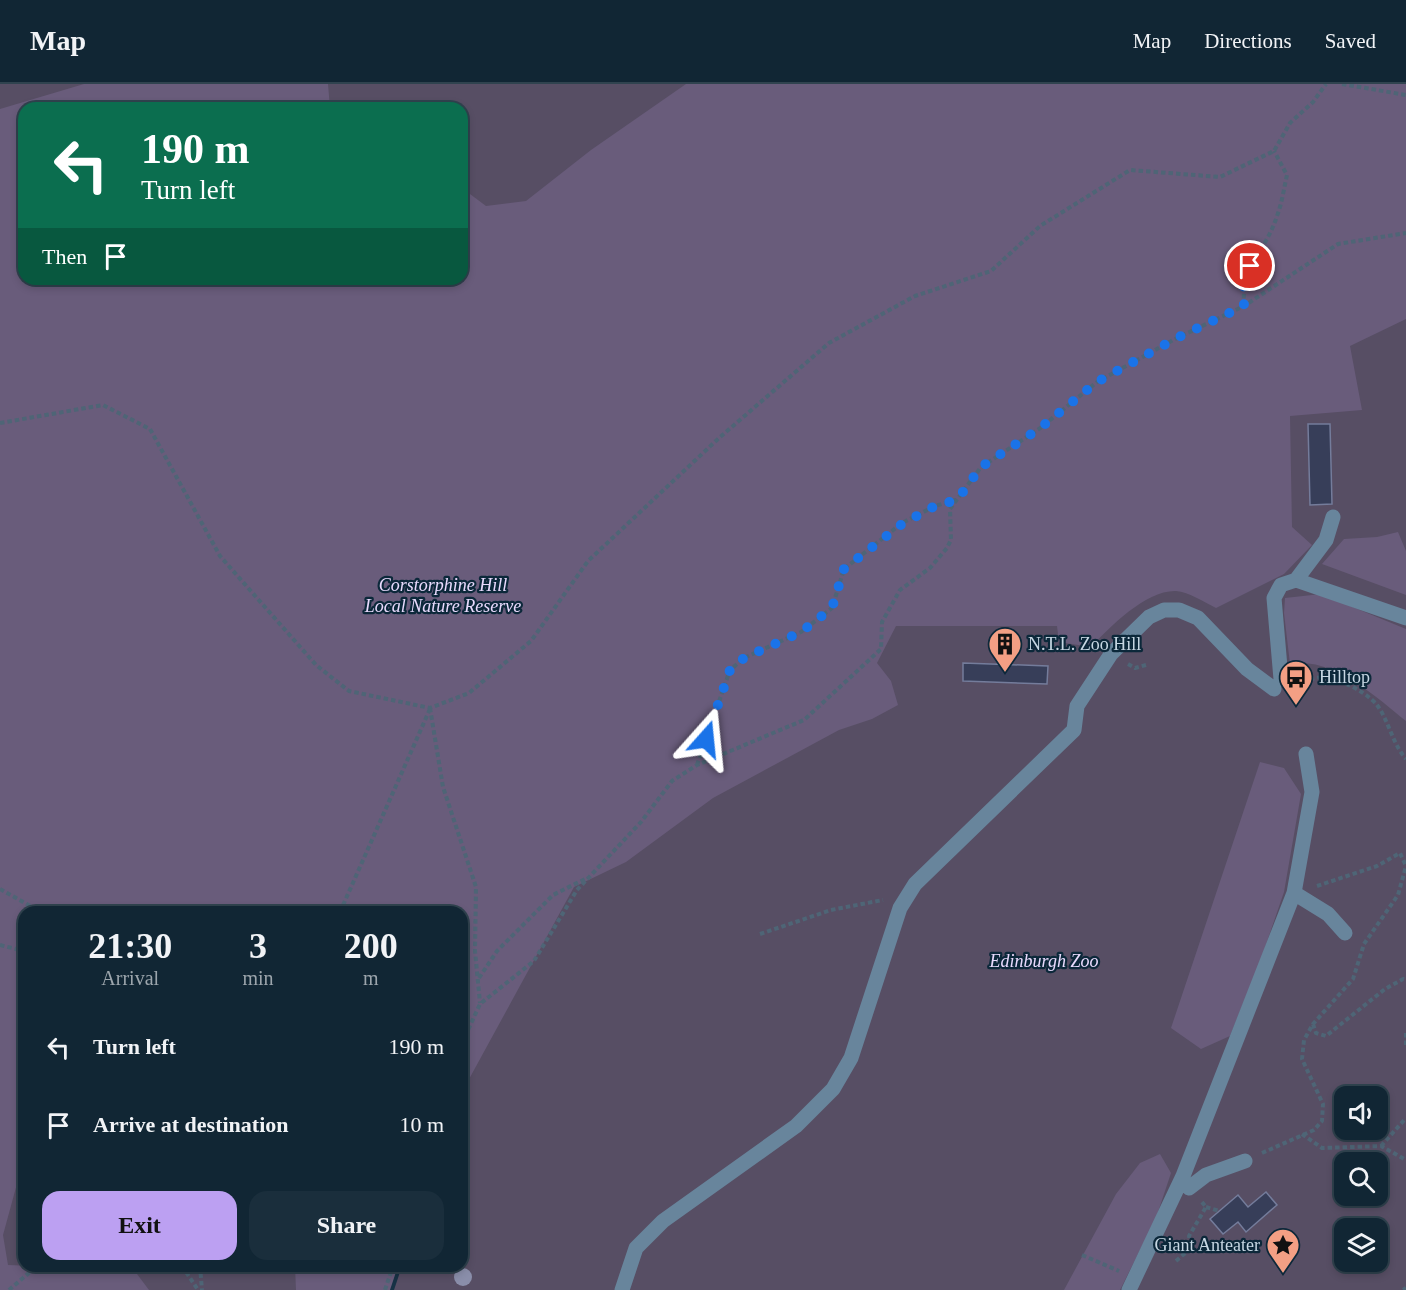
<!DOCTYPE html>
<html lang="en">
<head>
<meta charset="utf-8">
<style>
	body { margin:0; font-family:Georgia,serif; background:#1a2e3c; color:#f1f3f6; height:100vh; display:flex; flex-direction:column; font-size:22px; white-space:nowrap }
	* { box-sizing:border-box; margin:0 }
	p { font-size:20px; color:#9ca5ac }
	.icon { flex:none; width:33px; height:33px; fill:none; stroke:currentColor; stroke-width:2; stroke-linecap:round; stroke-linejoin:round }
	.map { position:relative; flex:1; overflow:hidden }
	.details { position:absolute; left:18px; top:822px; width:450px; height:366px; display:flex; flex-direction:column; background:#112634; border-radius:18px; box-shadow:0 3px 9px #0003,0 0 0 2px #30434f }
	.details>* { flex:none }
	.hud { position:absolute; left:18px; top:18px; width:450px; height:183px; border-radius:18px; box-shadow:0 3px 9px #0003,0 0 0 2px #30434f; background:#0b6e4f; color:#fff; overflow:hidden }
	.fabs { position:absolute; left:1334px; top:1002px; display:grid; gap:12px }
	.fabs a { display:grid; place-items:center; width:54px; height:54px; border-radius:12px; background:#112634; box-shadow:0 3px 9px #0003,0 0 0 2px #30434f; font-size:30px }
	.pin { position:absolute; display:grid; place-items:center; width:51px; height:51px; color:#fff; margin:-26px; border:3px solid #fff; border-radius:50%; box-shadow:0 2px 6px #0007 }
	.me { position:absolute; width:66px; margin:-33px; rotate:18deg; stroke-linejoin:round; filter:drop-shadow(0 0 4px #0008) }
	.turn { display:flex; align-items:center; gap:21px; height:126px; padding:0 24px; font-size:27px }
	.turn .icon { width:78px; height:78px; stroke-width:2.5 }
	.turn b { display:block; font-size:42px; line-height:51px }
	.then { display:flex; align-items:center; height:57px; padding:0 24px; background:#0003; gap:12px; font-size:22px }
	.eta { display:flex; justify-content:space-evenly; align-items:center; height:102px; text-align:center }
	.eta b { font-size:36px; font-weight:700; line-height:42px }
	.button { display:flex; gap:12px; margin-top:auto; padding:12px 24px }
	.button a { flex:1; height:69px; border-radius:18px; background:#bca0f2; color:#111; font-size:24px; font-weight:700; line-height:69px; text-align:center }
	.button a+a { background:#1a2e3c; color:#f1f3f6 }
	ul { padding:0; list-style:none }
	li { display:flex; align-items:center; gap:18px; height:78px; padding:0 24px }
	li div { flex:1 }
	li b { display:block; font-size:22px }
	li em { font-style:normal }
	header { display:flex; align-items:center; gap:36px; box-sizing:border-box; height:84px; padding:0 30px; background:#112634; border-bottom:2px solid #30434f }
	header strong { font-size:28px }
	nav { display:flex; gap:33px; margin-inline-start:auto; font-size:21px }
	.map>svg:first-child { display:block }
	.green { fill:#574e64; fill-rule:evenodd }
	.forest { fill:#695c7b }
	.building { fill:#373e59; stroke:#747c9b; stroke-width:1.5 }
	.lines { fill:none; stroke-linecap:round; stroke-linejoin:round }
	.path { stroke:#4e6576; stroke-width:4; stroke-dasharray:4.5 3; stroke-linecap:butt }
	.minor { stroke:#68859c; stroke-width:15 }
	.tree { fill:#8a8eaa }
	.route { stroke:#1a73e8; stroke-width:10; stroke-dasharray:0 18 }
	.labels { text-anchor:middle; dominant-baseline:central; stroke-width:4.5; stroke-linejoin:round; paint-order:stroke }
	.park-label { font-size:18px; font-style:italic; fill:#e9dafd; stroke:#0c283a }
	.poi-label { font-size:18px; fill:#c7d7e3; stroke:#0c283a; text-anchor:start }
</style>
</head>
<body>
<header>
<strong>Map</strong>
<nav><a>Map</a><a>Directions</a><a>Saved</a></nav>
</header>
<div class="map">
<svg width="1406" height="1206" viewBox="0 0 1406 1206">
	<rect width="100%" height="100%" fill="#173245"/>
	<path class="green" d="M0,0H1406V1206H394L402,1182H462V828H24V1182H397L388,1206H0ZM24,24H462V195H24ZM1344,1012H1377V1046H1344ZM1344,1078H1377V1112H1344ZM1344,1144H1377V1178H1344Z"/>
	<path class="forest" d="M84,0H328L330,24H24V195H462V104L486,122L526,117L591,66L686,0H1406V235L1350,262L1362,326L1290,332L1292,443L1312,461L1284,490L1216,524C1204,518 1189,508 1176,507C1146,506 1110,543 1091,563L1059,558L1057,542H896L877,579L891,597L898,621L872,635L839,646L713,714L626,778L574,803L462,1008V828H24V1074L3,1151L8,1181L89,1184L131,1182L149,1206H0V25Z
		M1398,448L1406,467V511L1322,480L1344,455L1377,453Z
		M1321,510L1406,545V637C1375,612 1332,572 1290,580L1284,529L1285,514Z
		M1260,678L1284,684L1301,710L1284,808L1261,875L1230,952L1201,965L1171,944Z
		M1160,1070L1171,1089L1156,1134L1120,1206H1064L1116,1110L1140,1079Z
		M295,1182H398L390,1206H296Z"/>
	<path class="building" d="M1308,340H1330L1332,420L1310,421Z
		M963,579L1048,582L1047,600L963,597Z
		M1266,1108L1277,1121L1246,1148L1238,1138L1223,1150L1210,1135L1238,1111L1248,1123Z"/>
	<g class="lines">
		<path class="path" d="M1342,0L1406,11
			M1244,222C1241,182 1266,167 1277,132C1282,119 1284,104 1287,91L1274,67
			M0,339L103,321L150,345L220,472L316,581L349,607L430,624L469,609L531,557L588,477L719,354L829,259L915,212L991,187L1040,142L1130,86L1220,93L1274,67L1290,39L1313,18L1326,0
			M1128,580L1135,584L1146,581
			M1310,596C1326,586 1366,607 1377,621C1389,637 1392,659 1406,675
			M430,624L443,703L476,803L475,867L480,919
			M697,681L730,586L744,574L801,548L832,524L844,485L902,439L935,422L956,416
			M1317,802L1377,782L1400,769L1406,782
			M0,805L41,828
			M340,828L430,625
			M760,850L831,826L883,816
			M0,861L16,865L24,871
			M479,894L497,867L553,811L585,795
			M1313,940L1316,949L1326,952L1385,905L1403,895L1406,896
			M1406,949V961
			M462,959L480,920L534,877L577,806L641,738L672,697L697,681L804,636L881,565L882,538L900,506L930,484L947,464L951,456L950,425L981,383L1039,345L1097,298L1177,254L1244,222L1338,160L1406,149
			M1302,1050L1322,1064L1381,1062L1406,1076
			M1381,1062L1406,1034
			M1262,1069L1314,1046L1322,1037L1323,1020L1302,975L1304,956L1313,940L1353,895L1364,860L1398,811L1406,782
			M1206,1123L1219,1127
			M1082,1171L1119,1187
			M1176,1177L1191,1164L1189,1152L1206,1123L1201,1117
			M182,1182L198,1206
			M200,1182L202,1206
			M9,1206L37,1182
			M385,1206L393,1182
			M1403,1206L1406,1204"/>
		<path class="minor" d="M1296,496L1326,456L1333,433
			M1281,595L1274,514L1281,501L1296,496L1406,534
			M1294,809L1328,830L1345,849
			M1189,1104L1206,1091L1245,1077
			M622,1206L636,1164L663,1137L796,1042L833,1005L851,974L900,824L915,800L1074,646L1077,622L1111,570L1149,533L1164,526H1179L1198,534L1247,585L1274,605
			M1129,1206L1183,1092L1294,809L1312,708L1306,670"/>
	</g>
	<circle class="tree" cx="463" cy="1193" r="9"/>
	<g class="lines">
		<path class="route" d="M706,655L730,586L744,574L801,548L832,524L844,485L902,440L935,422L957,416L981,383L1039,345L1097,298L1177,254L1244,222L1243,204L1250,182"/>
	</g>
	<defs>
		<symbol id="building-pin" viewBox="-11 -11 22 30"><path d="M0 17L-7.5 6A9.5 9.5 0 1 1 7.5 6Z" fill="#f39f84" stroke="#0c283a"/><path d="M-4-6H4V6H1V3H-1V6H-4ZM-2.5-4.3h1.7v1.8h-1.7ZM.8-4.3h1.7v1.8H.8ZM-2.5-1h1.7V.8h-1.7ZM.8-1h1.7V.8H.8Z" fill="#111"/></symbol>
		<symbol id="bus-pin" viewBox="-11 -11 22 30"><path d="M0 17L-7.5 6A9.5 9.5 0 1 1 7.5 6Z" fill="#f39f84" stroke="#0c283a"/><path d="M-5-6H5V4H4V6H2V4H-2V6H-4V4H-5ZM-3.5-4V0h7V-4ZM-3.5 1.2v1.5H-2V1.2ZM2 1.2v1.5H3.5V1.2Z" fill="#111"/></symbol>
		<symbol id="sight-pin" viewBox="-11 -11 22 30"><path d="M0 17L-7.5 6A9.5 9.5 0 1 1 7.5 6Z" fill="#f39f84" stroke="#0c283a"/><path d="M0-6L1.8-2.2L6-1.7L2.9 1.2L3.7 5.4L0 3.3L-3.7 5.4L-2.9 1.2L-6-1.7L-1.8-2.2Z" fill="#111"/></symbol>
	</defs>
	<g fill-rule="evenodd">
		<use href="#building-pin" x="986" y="541" width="38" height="52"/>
		<use href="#bus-pin" x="1277" y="574" width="38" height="52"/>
		<use href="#sight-pin" x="1264" y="1142" width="38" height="52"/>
	</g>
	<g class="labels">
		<g class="park-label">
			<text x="443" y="501">Corstorphine Hill<tspan x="443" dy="21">Local Nature Reserve</tspan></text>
			<text x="1044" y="877">Edinburgh Zoo</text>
		</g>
		<g class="poi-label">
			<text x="1028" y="560">N.T.L. Zoo Hill</text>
			<text x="1319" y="593">Hilltop</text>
			<text x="1260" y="1161" text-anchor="end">Giant Anteater</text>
		</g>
	</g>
</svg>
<div class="fabs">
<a><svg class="icon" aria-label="sound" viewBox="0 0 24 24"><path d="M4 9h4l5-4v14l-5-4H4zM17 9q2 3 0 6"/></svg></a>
<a><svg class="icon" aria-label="search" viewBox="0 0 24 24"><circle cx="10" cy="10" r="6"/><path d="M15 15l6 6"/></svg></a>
<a><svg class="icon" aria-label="layers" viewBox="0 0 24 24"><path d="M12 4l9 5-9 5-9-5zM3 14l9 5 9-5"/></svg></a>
</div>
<div class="pin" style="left:1250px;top:182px;background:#d93025"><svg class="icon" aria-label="arrive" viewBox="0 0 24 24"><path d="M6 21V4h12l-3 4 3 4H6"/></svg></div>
<svg class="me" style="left:706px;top:655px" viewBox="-20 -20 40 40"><path d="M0-17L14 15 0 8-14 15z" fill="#1a73e8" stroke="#fff" stroke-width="4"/></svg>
<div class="hud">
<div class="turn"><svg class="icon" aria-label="left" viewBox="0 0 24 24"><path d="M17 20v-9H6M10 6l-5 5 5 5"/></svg><div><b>190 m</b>Turn left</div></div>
<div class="then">Then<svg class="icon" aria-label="arrive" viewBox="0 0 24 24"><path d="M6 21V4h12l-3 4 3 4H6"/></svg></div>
</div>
<section class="details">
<div class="eta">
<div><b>21:30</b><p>Arrival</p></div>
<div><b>3</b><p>min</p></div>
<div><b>200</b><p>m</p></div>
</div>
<ul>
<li><svg class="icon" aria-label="left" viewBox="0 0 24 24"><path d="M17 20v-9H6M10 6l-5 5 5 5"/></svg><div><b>Turn left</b></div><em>190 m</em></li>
<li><svg class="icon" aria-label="arrive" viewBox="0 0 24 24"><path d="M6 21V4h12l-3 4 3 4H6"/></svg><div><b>Arrive at destination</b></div><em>10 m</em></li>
</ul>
<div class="button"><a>Exit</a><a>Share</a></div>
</section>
</div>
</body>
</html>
